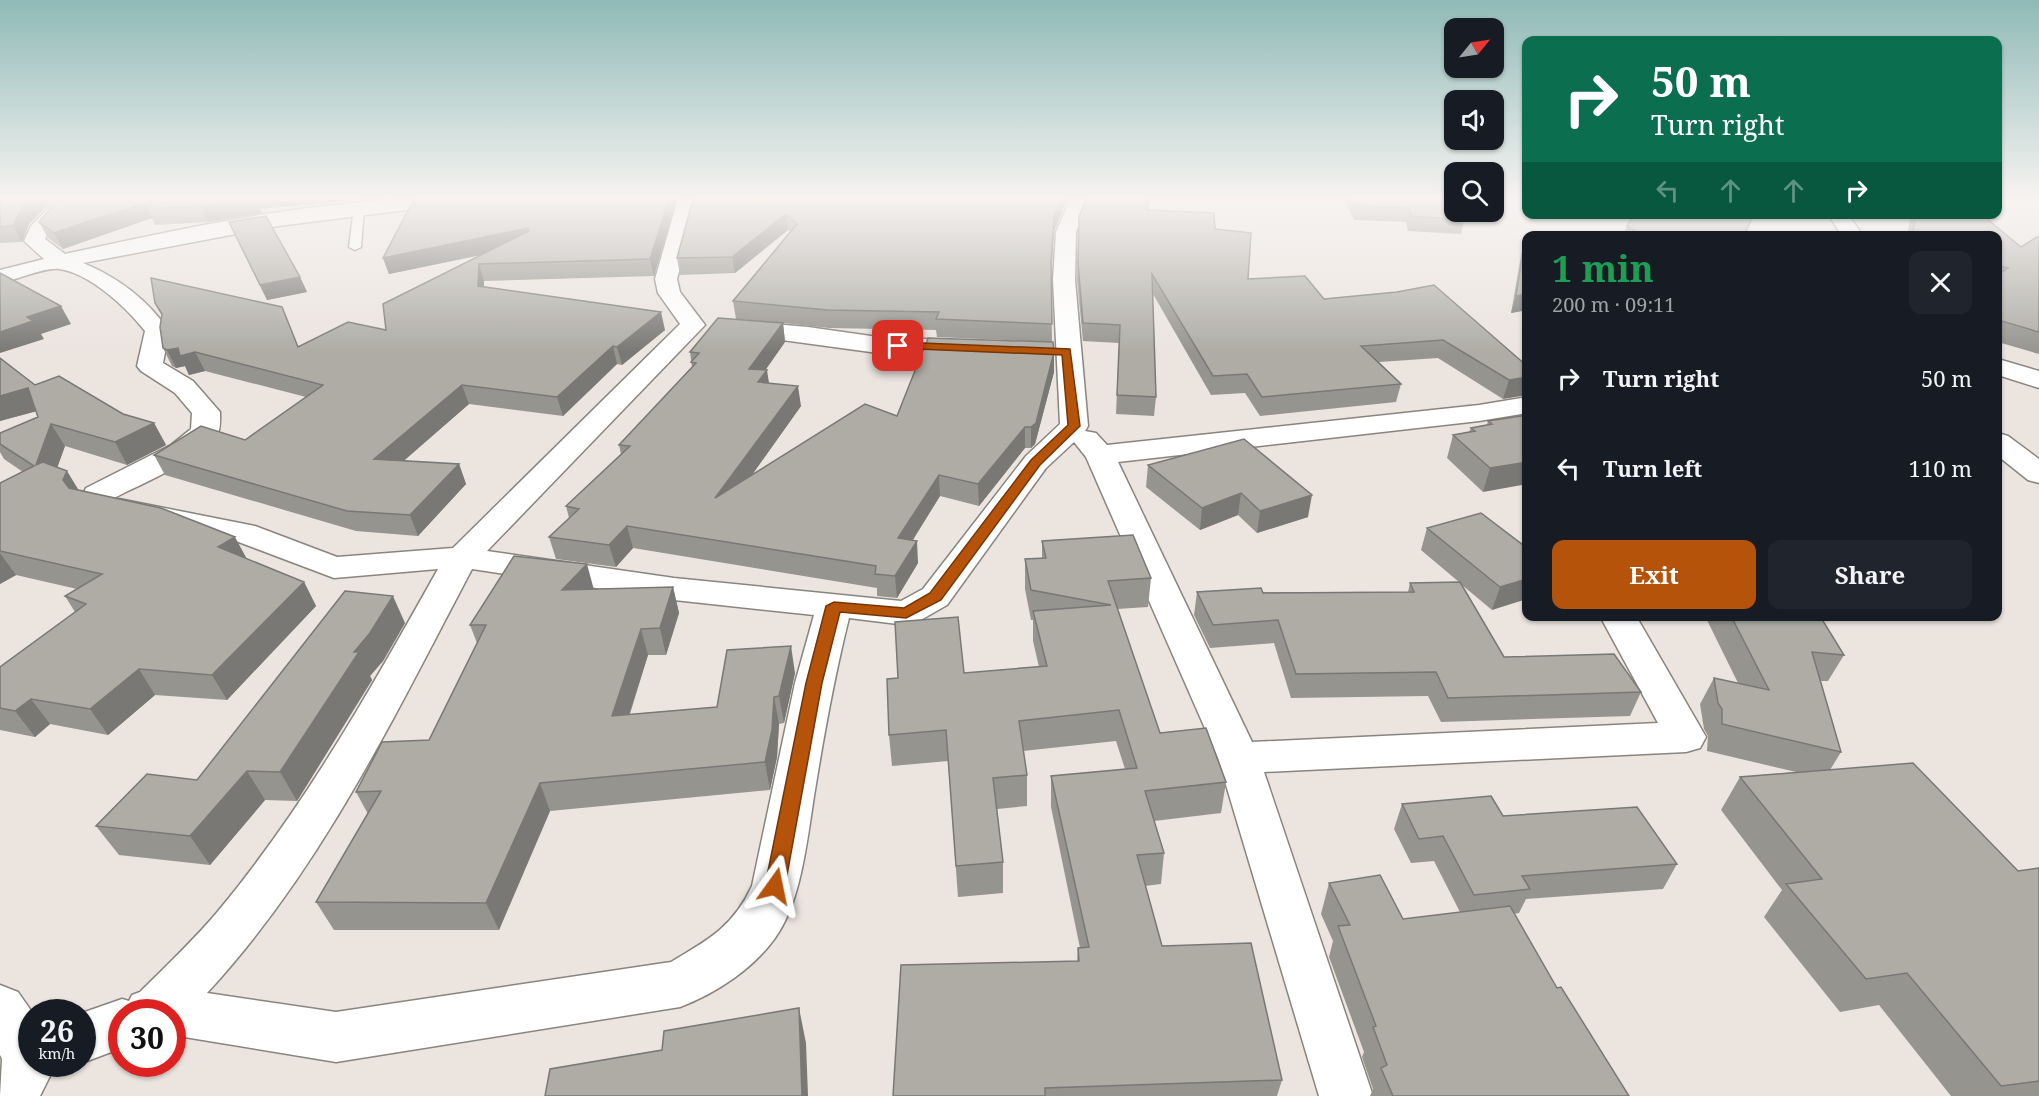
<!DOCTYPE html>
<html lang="en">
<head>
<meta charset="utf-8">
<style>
	body { margin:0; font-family:"Noto Serif",serif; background:#20242c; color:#f1f3f6; height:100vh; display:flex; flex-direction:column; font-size:22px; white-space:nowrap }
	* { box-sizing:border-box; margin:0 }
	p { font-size:20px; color:#9ea1a6 }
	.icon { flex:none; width:33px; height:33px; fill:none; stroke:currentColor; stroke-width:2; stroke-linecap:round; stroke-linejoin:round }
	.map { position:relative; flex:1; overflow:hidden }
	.sheet { position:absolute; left:1522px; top:231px; width:480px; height:390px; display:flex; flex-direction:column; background:#171b24; border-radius:12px; box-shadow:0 2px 4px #0004 }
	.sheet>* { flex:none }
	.top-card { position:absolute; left:1522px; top:36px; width:480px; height:183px; border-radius:12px; box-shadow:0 2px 4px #0004; background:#0b6e4f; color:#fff; overflow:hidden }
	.needle { width:39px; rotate:60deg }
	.buttons { position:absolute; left:1444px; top:18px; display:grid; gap:12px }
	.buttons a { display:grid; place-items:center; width:60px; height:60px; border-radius:12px; background:#171b24; box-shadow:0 2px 4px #0004; font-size:30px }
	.speed { position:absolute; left:18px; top:999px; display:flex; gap:12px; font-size:30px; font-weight:700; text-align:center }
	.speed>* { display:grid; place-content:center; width:78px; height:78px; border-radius:50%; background:#171b24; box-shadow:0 2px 4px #0004; line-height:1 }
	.speed small { font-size:15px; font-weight:400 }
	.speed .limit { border:9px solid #d22; background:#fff; color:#111 }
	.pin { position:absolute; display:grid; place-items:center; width:51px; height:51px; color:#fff; margin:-26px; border-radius:12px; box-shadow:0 3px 9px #0006 }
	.me { position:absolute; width:66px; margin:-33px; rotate:12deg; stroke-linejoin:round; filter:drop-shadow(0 0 4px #0008) }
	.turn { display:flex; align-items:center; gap:21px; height:126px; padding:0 30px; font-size:27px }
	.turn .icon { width:78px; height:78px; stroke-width:2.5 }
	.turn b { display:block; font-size:42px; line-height:51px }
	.lanes { display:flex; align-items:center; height:57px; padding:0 30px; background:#0003; justify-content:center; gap:30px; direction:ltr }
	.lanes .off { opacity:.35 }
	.round { display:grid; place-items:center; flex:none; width:63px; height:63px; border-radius:12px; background:#20242c }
	.summary { display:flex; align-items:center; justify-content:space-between; height:102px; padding:0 30px }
	h1 { font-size:36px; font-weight:700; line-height:45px; color:#1e9e55 }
	.primary-button { display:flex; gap:12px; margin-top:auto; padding:12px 30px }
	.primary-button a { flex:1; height:69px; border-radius:12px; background:#b45309; color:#fff; font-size:24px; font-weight:700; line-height:69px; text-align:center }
	.primary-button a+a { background:#20242c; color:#f1f3f6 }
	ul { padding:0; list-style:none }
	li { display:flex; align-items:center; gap:18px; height:90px; padding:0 30px }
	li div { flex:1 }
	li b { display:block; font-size:22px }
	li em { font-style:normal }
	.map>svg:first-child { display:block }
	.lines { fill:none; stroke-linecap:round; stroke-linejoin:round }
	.service-casing { stroke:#8a847f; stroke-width:3 }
	.minor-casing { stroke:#8a847f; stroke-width:3 }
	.service { fill:#fff; fill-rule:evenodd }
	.minor { fill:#fff; fill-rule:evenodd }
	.wall { fill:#96948e }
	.shaded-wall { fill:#7a7874 }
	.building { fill:#aeaca5; stroke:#7a7874; stroke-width:1.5 }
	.route { fill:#b45309; stroke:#753606; stroke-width:1.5 }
</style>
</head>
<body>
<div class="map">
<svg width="2039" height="1096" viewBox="0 0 2039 1096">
	<rect width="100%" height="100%" fill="#ebe4df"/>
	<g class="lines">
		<defs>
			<path id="service" d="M359,205L364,208L361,247L355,250L349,247L354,208Z"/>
			<path id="minor" d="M57,199H77L48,232L45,239L65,254C170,231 280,207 388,200C411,198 434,199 456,199L447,205L278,226L83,263C119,278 147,299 169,331L163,363L193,381L220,412C220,419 221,429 217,435C203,458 139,485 114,498L255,526L337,557L453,548L680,324L658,293L655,279L678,199H698L677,279L680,292L705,325L487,551L674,578L901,601L923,589L1026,456L1060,424L1053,280L1056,232L1070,199H1089L1076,232L1075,280L1088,426L1085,431L1096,433L1107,445L1479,405L1527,397V413L1479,421L1118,462L1252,742L1658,723L1600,616H1636L1706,737L1700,748L1686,752L1264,772L1373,1096H1319L1218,758L1086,457L1074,442L1046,468L947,605L919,621L906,625L849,618C835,674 825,729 816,784C808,830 803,900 775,938C753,969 715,994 680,1007L336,1062L172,1035V1012H122V1048L82,1063V1013L122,999L129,1001L132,995L140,992C167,965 195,939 219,910C306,805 372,687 438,569L334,578L236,541L98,514L84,509L79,502L86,488L171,445L191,429L192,413L175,393L141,371L137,366L145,331C127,308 90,273 59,269C46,267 14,280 0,284V270L44,259L24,241L31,226ZM472,569L674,600L814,615L795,683L752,886C733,927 708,940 671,962L336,1012L207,993C321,870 395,715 472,569Z
				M1828,214H1848L1863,236H1842Z
				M739,321L808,327L878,337L969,341L978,344L982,349L978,354L969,357L878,353L730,333L727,328L730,323Z
				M1998,359L2039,371V388L1998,375Z
				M1998,433L2008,436L2039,459V483L2028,480L1998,456Z
				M0,985L18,992L32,1012V1064H56L40,1096H0L2,1059L0,1055Z"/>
		</defs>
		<use href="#service" class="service-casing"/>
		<use href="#minor" class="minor-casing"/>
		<use href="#service" class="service"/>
		<use href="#minor" class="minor"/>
	</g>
	<path class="wall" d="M0,199L29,224L22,242L0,243Z
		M58,199L260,209L262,213L208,222L155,225L152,218L63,249L48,238L39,222Z
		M677,199L654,276L484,281V287L665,330L622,365L617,364L563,416L469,404L403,461L459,464L466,484L418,536L356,531L165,475L154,455L245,440L306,397L205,371L189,375L185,366L176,368L172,366L163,348L162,316L155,303L299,347L386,330L482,255L389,274L383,258Z
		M693,199H1067L1054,231L1051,273L1052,342L937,337L936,330L829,328L783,323L785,342L765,370L769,383L801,406L751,476L897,416L1054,372L1035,444L1031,448H1025L979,506L940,496L913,540L918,563L897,598L877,596V588L633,548L616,567L556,559L549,537L569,518L566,506L621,454L619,445L692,367L690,352L761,321L736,319L733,301L790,231L788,230L735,273L680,275L677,258Z
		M1150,199L1148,210L1215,229L1248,279L1324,299L1527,366L1503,399L1438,358L1379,362L1401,384L1396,402L1260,416L1245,393L1211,395L1153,294L1156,397L1154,416L1116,414L1119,343L1083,341L1077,280L1079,217Z
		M1344,199H1455L1464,220L1461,234L1408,231L1406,222L1354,220Z
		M1911,214H1981L2021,247L2039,237V354L1998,342V236H1907Z
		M229,222L300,277L307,292L267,300Z
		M1627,226L1747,231L1769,236H1623Z
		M1525,239L1527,240V310L1511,313L1521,255Z
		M0,358L35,385L123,414L154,423L166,445L127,465L65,446L57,467L78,490L304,582L316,606L227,700L155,695L108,735L50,724L35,737L0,730V667L75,612L65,596L77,589L16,575L0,584V483L23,472L4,459L0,452V433L38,417L36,411L0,421Z
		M1527,415L1483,492L1447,458L1453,435L1469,432L1471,428L1487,425L1488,421Z
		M1244,439L1308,517L1257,533L1238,515L1200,530L1146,487L1148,465Z
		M1427,528L1527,548L1492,610L1462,585L1504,657L1641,692L1630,716L1441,722L1428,696L1291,698L1274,643L1210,648L1194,615L1197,592H1408L1410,583L1459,582L1421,550Z
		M1042,541L1151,578L1148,607L1117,609L1160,733L1226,782L1221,813L1154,821L1164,853L1161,884L1145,886L1162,946L1282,1080L1277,1096H893L1077,961L1078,948H1080L1051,807V776L1125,769L1116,741L1023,751L1027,775V806L997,809L1003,862V893L958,897L948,761L892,766L889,735L964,673L1039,667L1033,641V620H1031L1025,589V559L1042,558Z
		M673,587L679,613L666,655H648L630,714L717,707L795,673L784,723L779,724L777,757L770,790L550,811L499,930H334L316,902L368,814L356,792L429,740L477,643L470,625L594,589Z
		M1705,616H1820L1844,655L1828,681H1820L1841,752L1830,770L2018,871L2039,868V1096H1951L1879,1005L1840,1012L1764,917L1782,890L1721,810L1740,777L1796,772L1707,751L1708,736L1704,729L1700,704L1714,678L1738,683Z
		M405,623L383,661L370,676L372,680L297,801L265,800L210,865L119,855L96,826L197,780Z
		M1402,804L1503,816L1677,864L1663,889L1526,899L1519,913L1514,914L1557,988L1629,1096H1370L1373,1089L1362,1057L1364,1052L1329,957L1333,941L1321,914L1329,883L1403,919L1460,912L1434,861L1411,863L1394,829Z"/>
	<path class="shaded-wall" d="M31,199H54L29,224L22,242L13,226L21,209Z
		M155,199L148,209L152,218L63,249L54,233Z
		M242,199H369L260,209L262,213L208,222L201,206Z
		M669,199H677L654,276L650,259Z
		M1061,199H1067L1054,231L1051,280L1054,215Z
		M786,214L788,230L735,273L732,257Z
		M528,228L532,244L389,274L383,258Z
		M479,264L484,281L483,303L478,286Z
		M300,277L307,292L267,300L260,285Z
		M1527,294V310L1511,313L1516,296Z
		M61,306L71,324L41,334L44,339L0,353V332L27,317Z
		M661,312L665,330L622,365L617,347Z
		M783,323L785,342L753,388L749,369Z
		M613,346L617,364L563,416L557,397Z
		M178,348L195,352L205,371L189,375L185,366L176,368L167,350Z
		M1054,352V372L1035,444L1031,448V427Z
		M767,370L770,390L758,382Z
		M1527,377V395L1503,399L1509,380Z
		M462,385L469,404L383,479L374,459Z
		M798,386L801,406L720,520L715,498Z
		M28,388L41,410L0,421V396Z
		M154,423L166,445L127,465L115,442Z
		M51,424L65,446L50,488L36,465Z
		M1025,427V448L979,506L978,484Z
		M1527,462V484L1483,492L1490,468Z
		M459,464L466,484L418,536L410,515Z
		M67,471L81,494L77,503L63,480Z
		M939,475L940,496L900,560L898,538Z
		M1241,493L1238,515L1200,530L1202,508Z
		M1312,495L1308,517L1257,533L1260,511Z
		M627,526L633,548L616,567L609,545Z
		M235,537L248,561L218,547Z
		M917,541L918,563L897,598L895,576Z
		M0,553L16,575L0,584Z
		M587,564L594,590H562Z
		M1527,579V599L1492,610L1500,587Z
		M304,582L316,606L227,700L212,675Z
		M673,587L679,613L666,655L660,628Z
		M393,596L405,623L383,661L370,676L372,680L297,801L280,772L354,652Z
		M641,629L648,655L620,743L612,716Z
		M791,646L795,673L784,723L779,696Z
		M139,669L155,695L108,735L90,709Z
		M774,697L779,724L777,757L770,790L765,762Z
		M31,699L50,724L35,737L15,711Z
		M247,771L265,800L210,865L190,836Z
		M540,783L550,811L499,930L486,903Z
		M799,1008L806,1043L808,1096H802Z"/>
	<path class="building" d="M0,199H31L21,209L13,226L0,227Z
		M58,199H155L54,233L39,222Z
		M155,199H242L201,206L148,209Z
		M414,199H669L650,259L479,264L478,286L661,312L617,347L613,346L557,397L462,385L374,459L459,464L410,515L347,511L154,455L201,426L245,440L323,385L195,352L180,356L178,348L167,350L163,348L160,327L162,314L155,303L151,278L282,307L298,347L348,322L386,330L383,304L529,231L528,228L383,258Z
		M693,199H1061L1054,215L1051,263L1052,324L936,319L939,312L827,310L733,301L797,224L786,214L732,257L677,258Z
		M1086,199H1149L1147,210L1214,213L1215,229L1251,233L1248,279L1305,276L1324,299L1397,292L1434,285L1527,366V377L1509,380L1443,340L1361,346L1401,384L1262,397L1247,374L1213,376L1152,274L1156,397L1117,395L1120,325L1083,323L1078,263L1079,217Z
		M1353,199H1455V212H1461L1464,220L1411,216L1409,208L1356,206Z
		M1634,214H1754L1746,231L1769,236H1643L1627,226Z
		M1916,214H1981L2021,247L2037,237H2039V332L1998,320V275L2008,268L1998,266V236H1912Z
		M266,216L300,277L260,285L229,222Z
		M1525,239L1527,240V294L1516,296Z
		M0,273L61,306L27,317L33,321L0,332Z
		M718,318L783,323L749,369L767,370L758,382L798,386L715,498L865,404L897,416L928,338L1053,342L1054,352L1036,423L1031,427H1025L978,484L939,475L898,538L917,541L895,576L875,574L876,566L627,526L609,545L549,537L579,509L566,506L630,446L619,445L696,363L691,362L699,353L690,352Z
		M0,358L35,385L59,376L123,414L154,423L115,442L51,424L36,465L43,462L67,471L63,480L69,488L161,508L235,537L218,547L304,582L212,675L139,669L90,709L31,699L15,711L0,708V667L86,604L65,596L102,574L0,551V483L34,466L0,444V433L38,417L28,388L0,396Z
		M1527,415V462L1490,468L1453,435L1475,431L1471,428L1492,424L1488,421Z
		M1244,439L1312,495L1260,511L1241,493L1202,508L1148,465Z
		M1481,513L1527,548V579L1500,587L1427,528Z
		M1133,535L1151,578L1108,581L1160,733L1206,728L1226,782L1145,791L1164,853L1137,855L1162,946L1251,943L1282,1080L1045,1088V1096H893L901,965L1079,961L1078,948L1089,947L1051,776L1137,768L1119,710L1019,721L1027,775L993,778L1003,862L956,866L946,730L889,735L887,679L898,678L895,622L958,617L964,673L1047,666L1033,611L1111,605L1031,590L1025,559L1046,558L1042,541Z
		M514,556L587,564L562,590L673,587L660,628L641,629L612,716L717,707L727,650L791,646L779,696L774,697L772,730L765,762L540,783L486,903L316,902L381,791L356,792L382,742L429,740L486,625H470Z
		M1460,582L1504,657L1614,654L1641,692L1448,698L1436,672L1296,674L1278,620L1213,625L1197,592L1261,588L1263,593L1414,592L1410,583Z
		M345,591L393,596L370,633L354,652H359L280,772L247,771L190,836L96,826L147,774L197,780Z
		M1731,616H1820L1844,655L1812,652L1841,752L1722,724V709L1718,703L1714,678L1769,690Z
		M1913,763L2018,871L2039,868V1081L2001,1086L1907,973L1866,979L1786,884L1822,879L1740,777Z
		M1491,796L1503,816L1637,807L1677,864L1522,876L1530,889L1474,895L1443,836L1419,839L1402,804Z
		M1380,875L1403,919L1510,906L1557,988L1561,987L1629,1096H1393L1381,1068L1387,1065L1373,1027L1376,1026L1338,926L1350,925L1329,883Z
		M799,1008L802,1096H545L550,1069L662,1050L664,1031Z"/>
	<linearGradient id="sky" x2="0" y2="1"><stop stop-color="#8fbab7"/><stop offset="0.56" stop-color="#f6f3f1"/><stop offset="1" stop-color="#f6f3f1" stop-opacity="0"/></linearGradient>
	<rect width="2039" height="353" fill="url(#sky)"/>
	<path class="route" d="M898,342L1070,349L1080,426L1040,465L941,600L906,618L840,612L822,683L785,886L782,892L775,895L768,892L765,886L806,683L826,606L834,602L904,608L930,593L1031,460L1068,425L1062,355L895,348V343Z"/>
</svg>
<div class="buttons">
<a><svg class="needle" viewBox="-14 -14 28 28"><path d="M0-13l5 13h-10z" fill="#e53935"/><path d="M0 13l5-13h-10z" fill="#9ea1a6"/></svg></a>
<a><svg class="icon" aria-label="sound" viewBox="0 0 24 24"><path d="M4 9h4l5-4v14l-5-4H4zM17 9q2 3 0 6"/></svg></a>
<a><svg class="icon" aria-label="search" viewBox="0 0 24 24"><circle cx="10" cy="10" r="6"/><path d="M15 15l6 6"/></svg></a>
</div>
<div class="speed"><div>26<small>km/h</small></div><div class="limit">30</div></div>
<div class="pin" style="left:898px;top:346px;background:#d93025"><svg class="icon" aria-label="arrive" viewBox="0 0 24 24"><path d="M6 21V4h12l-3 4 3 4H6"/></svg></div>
<svg class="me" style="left:775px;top:886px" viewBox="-20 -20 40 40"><path d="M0-17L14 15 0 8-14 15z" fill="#b45309" stroke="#fff" stroke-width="4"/></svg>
<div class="top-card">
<div class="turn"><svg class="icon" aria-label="right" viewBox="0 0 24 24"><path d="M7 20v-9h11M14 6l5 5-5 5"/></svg><div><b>50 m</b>Turn right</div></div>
<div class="lanes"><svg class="icon off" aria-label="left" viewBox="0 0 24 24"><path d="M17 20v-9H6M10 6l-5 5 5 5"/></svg><svg class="icon off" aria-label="ahead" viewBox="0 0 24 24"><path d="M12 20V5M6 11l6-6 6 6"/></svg><svg class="icon off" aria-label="ahead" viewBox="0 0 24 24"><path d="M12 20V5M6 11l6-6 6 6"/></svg><svg class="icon" aria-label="right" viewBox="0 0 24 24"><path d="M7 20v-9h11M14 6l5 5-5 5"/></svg></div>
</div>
<section class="sheet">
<div class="summary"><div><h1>1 min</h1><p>200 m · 09:11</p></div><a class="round"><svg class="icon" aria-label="close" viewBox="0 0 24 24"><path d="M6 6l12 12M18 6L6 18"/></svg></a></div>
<ul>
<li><svg class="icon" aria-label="right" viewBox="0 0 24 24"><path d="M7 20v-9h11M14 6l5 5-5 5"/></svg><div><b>Turn right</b></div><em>50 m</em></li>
<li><svg class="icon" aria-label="left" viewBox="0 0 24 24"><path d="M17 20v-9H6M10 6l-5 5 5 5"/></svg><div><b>Turn left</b></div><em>110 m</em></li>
</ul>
<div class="primary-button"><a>Exit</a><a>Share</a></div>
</section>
</div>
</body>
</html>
